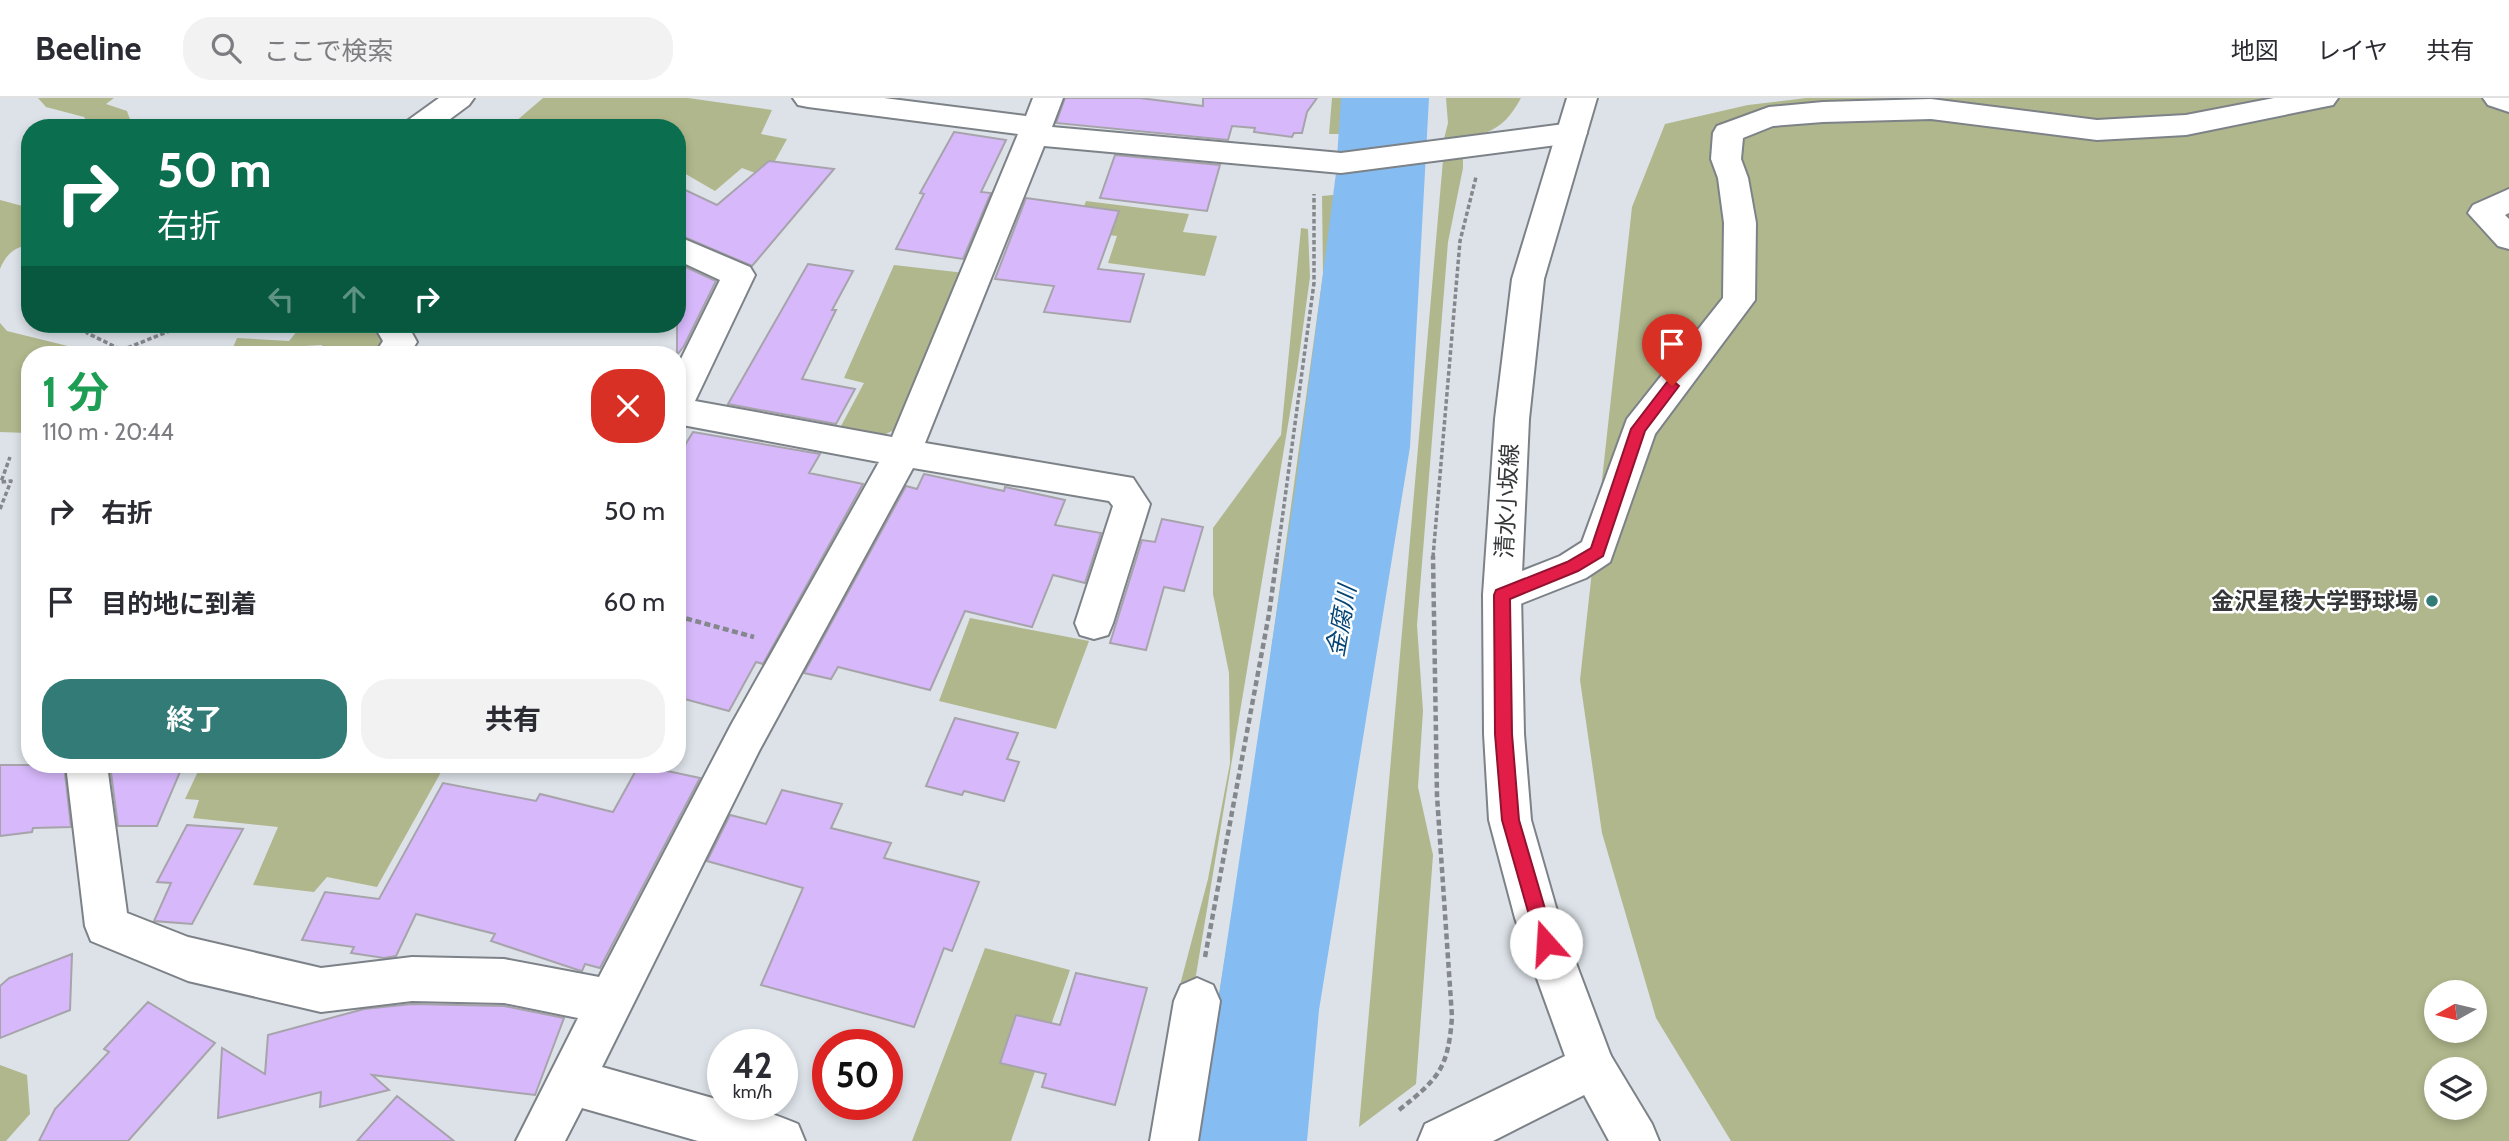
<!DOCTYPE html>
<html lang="ja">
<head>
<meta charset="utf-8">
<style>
	body { margin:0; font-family:Cabin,"Noto Sans JP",sans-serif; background:#f2f2f3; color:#2b2b33; height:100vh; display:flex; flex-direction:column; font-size:26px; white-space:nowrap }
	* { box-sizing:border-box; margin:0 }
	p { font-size:23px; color:#7c7c81 }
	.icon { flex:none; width:38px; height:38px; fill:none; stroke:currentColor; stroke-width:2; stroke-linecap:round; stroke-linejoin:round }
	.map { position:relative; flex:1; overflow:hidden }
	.details { position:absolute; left:21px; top:248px; width:665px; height:427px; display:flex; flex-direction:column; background:#fff; border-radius:28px; box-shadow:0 4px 10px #0003 }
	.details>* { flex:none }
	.guide { position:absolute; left:21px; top:21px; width:665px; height:214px; border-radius:28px; box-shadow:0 4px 10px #0003; background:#0b6e4f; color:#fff; overflow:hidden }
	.needle { width:46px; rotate:262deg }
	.fabs { position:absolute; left:2424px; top:882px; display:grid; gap:14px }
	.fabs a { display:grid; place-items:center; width:63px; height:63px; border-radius:50%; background:#fff; box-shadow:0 4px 10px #0003; font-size:35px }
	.speed { position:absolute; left:707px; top:931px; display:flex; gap:14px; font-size:35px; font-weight:700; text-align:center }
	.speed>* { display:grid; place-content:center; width:91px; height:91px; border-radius:50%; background:#fff; box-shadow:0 4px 10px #0003; line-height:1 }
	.speed small { font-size:18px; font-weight:400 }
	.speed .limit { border:10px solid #d22; background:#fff; color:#111 }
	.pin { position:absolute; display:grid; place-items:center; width:60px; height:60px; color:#fff; margin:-72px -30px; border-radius:50% 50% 50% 0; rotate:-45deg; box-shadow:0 0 7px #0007 }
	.pin .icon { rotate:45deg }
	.me { position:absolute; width:77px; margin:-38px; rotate:341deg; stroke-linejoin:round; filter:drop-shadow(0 0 5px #0008) }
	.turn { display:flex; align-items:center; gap:24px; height:147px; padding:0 21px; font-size:32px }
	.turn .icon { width:91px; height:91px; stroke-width:2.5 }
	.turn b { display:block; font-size:49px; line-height:60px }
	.lanes { display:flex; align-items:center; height:66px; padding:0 21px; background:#0003; justify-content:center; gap:35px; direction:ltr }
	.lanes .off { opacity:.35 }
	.round { display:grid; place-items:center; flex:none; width:74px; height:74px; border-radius:28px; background:#f2f2f3 }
	.head { display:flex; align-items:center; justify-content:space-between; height:119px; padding:0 21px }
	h1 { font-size:42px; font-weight:700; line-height:52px; color:#1e9e55 }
	.primary-button { display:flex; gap:14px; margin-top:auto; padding:14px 21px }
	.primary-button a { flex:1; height:80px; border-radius:28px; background:#337b77; color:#fff; font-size:28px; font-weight:700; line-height:80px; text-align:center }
	.primary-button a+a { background:#f2f2f3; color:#2b2b33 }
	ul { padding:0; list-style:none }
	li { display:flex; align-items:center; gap:21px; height:91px; padding:0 21px }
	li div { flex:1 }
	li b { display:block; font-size:26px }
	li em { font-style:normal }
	header { display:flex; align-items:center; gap:42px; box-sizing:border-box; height:98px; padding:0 35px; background:#fff; border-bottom:2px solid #e1e1e2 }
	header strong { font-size:33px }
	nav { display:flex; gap:38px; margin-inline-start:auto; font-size:24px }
	.search { width:490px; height:63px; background:#f2f2f3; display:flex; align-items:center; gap:18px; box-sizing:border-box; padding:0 24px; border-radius:28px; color:#7c7c81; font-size:26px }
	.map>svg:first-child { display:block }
	.green { fill:#b0b78c; fill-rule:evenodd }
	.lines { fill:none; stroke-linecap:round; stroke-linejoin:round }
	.canal { fill:#85bcf2; fill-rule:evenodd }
	.river { fill:#85bcf2; fill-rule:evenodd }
	.building { fill:#d7b9fb; stroke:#a6a4aa; stroke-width:2 }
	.minor-casing { stroke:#7c8287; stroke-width:4 }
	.major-casing { stroke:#7c8287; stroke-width:4 }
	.path-far1 { stroke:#84888c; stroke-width:3.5; stroke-dasharray:4.5 2.5; stroke-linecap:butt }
	.path { stroke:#84888c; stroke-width:4.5; stroke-dasharray:6 3.5; stroke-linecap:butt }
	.minor { fill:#fff; fill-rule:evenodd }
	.major { fill:#fff; fill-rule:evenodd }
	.route { fill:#e11d48; stroke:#92132f; stroke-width:2 }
	.poi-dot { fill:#337b77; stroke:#fff; stroke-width:2.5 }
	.labels { text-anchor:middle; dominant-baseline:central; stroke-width:5; stroke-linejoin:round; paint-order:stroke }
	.street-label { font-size:23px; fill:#353739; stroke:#fff }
	.poi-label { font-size:23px; font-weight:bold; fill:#353739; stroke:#fff; text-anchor:end }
	.water-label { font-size:24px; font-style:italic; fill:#054575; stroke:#fff }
</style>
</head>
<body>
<header>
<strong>Beeline</strong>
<div class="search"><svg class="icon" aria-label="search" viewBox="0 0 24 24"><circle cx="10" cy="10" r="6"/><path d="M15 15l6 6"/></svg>ここで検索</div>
<nav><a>地図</a><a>レイヤ</a><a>共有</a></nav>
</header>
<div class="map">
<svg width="2509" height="1043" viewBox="0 0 2509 1043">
	<rect width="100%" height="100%" fill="#dce2e8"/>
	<path class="green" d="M38,0H114L106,6L127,13L133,30H90L84,19L46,9Z
		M543,0H688L772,12L761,36L787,41L766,79L742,70L715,93L677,71V30H508Z
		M1332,0H1351L1348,36H1329Z
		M1446,0H1521C1500,38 1484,36 1444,41L1448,25Z
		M1806,0H2509V1043H1731L1656,920L1602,735L1580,582L1632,109L1665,26L1748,7ZM2436,894H2474V933H2436ZM2436,971H2474V1010H2436Z
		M1463,57V70L1448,144L1417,527L1423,613L1418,689L1433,757L1416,986L1359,1029L1443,62Z
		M1343,96L1302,459L1221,1043H1195L1249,713L1323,176L1322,98Z
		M0,102L30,110V148C15,147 5,158 0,171Z
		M1086,103L1189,116L1183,134L1217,138L1205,178L1108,165L1117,138L1075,133Z
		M1301,130L1308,131L1310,179L1297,273L1194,889L1180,887L1208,781L1230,665L1229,575L1213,496V430L1281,337Z
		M894,167L965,175L897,331L881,338L840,330L864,285L844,280Z
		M0,225L7,233L100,256L30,257V332L27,335L0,334Z
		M303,226L387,232L384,253L381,257H320L322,247L232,252L237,240L289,243Z
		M970,520L1089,543L1056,631L939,603Z
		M201,667H445L377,789L327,779L314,794L253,787L278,729L193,720L199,702L185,701Z
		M985,850L1070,872L1011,1043H912Z
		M0,967L27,977L30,1016L6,1043H0Z"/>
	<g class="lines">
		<path class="canal" d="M1341,0H1377L1374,75L1340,385L1255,1043H1197L1296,385L1336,75Z"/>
		<path class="river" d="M1367,0H1429L1410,349L1319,912L1307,1043H1207L1225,912L1336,349Z"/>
	</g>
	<path class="building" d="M1065,0H1140L1203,8V0H1317L1307,14L1302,35H1294L1292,39L1254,34L1255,30L1232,28L1228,42L1056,25Z
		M954,34L1006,42L981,94L991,95L963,161L896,151L924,96L920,95Z
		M1115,57L1220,67L1207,113L1100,100Z
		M769,63L834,71L752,168L677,136V88L717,107Z
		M1026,100L1119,113L1098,171L1144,176L1130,224L1044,214L1054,188L995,181Z
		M677,165L716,183L684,248L677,257Z
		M808,166L853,173L832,212H836L802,281L855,291L836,326L728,306Z
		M693,334L820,356L809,375L863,386L763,566L756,564L729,613L677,599V360Z
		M924,376L1004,393L1005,389L1065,402L1055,427L1101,435L1085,485L1053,477L1032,529L965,513L930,592L838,569L831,581L804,575L906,388L917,391Z
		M1162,421L1203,429L1184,493L1164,489L1146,552L1110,545L1142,442L1155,444Z
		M955,620L1018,635L1007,661L1019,664L1004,703L964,693L962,697L926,688Z
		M0,667H64L71,729L33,730L32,734L0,738Z
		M110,667H183L157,728H118Z
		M639,667L700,680L600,870L585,866L582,873L578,872L491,843L495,836L416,816L396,858L384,860L351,855L354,849L302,842L325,794L379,801L443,685L536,703L540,696L613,714Z
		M782,692L842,706L831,730L891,745L884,760L979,784L952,853L944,850L914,929L761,887L803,790L707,763L730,717L766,726Z
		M187,727L243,731L192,826L154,823L171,785L157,784Z
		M72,856L70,912L0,940V888L9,880Z
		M1076,875L1147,890L1115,1007L1042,989L1046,976L1000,965L1016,917L1060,927Z
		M148,904L215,945L128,1043H39L55,1011L109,954L104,951Z
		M412,906L504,908L564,920L535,997L372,977L389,992L320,1009L321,994L218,1020L222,950L265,976L268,937L364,911Z
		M397,998L454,1043H357Z"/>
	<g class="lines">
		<defs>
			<path id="minor" d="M439,0H474L469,7L438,30H403L407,23Z
				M793,0H884L1026,18L1033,0H1063L1052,29L1341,55L1572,25L1583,28L1587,35L1583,42L1572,45L1341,75L1044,48L925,345L1133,380L1150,406L1113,525L1108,537L1094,541L1080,537L1075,525L1113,408L1109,403L913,370L759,653L602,969L723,1003V1006C748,1006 775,1017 798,1026L805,1043H698L582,1010L565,1043H516L578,920L504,905L412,903L321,914L188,883L91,843L85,828L66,667H107L127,815L188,839L321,870L412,859L504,861L599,879L731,627L879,364L677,326V269L720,182L677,162V138L750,169L755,177L695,303L892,339L1018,36L808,9L798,7Z
				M2274,0H2338L2333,7L2323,9L2186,37L2097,42L1931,21L1823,24L1773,28L1743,40L1741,61L1748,80L1756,125L1755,202L1655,336L1610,464L1586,480L1515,508L1502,513L1489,508L1483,497L1489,486L1560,458L1582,444L1627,321L1723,200L1724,125L1718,80L1711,61L1713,35L1717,28L1769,9L1823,4L1931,1L2097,22L2186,17Z
				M2483,0H2509V14L2488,7Z
				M2509,91V115L2505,117L2509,121V151L2498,148L2468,115L2473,107Z
				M373,226H407L417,244L409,257H374L383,243Z
				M1197,880L1213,887L1220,903L1198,1043H1150L1174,903L1181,887Z
				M1592,946L1608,953L1652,1026L1659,1043H1609L1569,969L1576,953Z"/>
			<path id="major" d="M1567,0H1597L1544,181L1529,321L1521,497L1524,636L1531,722L1559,820L1615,969L1608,985L1493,1043H1418L1425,1026L1565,958L1515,820L1489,722L1484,636L1483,497L1495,321L1512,181Z"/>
		</defs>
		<use href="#minor" class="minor-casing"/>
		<use href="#major" class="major-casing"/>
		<path class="path-far1" d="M218,30L222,25
			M91,226L87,235L122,252
			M116,257L122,252L187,226
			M0,411L11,383L1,384L10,359
			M1277,459L1314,185V96
			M1433,459L1460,143L1476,79"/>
		<path class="path" d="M677,518L754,539
			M1205,859L1269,516L1277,458
			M1399,1012C1439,980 1448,971 1452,919L1437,698L1433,458"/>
		<use href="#minor" class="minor"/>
		<use href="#major" class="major"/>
	</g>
	<path class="route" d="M1672,282L1679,288L1645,333L1603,458L1578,473L1510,501L1512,636L1519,722L1555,845L1552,851L1546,854L1539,851L1537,845L1502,722L1495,636L1494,497L1496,492L1567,464L1591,450L1631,331L1667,284Z"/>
	<circle class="poi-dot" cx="2432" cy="503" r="7"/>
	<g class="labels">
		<g class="street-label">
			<text transform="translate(1507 403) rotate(-87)">清水小坂線</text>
		</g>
		<g class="poi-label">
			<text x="2418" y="503">金沢星稜大学野球場</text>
		</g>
		<g class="water-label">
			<text transform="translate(1341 523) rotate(-80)">金腐川</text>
		</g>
	</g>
</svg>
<div class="fabs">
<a><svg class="needle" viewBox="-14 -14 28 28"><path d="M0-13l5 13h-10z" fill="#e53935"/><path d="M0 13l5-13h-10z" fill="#7c7c81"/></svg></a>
<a><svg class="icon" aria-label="layers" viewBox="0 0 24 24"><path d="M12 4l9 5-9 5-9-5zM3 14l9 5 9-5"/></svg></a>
</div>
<div class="speed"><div>42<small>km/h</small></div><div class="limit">50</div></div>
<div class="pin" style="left:1672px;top:288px;background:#d93025"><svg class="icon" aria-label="arrive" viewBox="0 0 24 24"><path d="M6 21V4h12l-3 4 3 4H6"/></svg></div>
<svg class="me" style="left:1546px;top:845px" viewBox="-20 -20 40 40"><circle r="19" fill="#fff"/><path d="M0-13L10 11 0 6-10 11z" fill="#e11d48"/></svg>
<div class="guide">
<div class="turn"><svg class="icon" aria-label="right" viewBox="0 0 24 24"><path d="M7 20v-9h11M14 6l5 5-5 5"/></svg><div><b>50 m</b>右折</div></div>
<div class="lanes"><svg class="icon off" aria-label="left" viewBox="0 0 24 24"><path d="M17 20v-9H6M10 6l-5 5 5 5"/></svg><svg class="icon off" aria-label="ahead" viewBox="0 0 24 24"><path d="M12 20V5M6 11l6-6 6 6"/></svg><svg class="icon" aria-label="right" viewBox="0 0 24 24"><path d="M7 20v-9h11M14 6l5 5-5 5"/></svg></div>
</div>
<section class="details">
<div class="head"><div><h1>1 分</h1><p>110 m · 20:44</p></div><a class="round" style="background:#d93025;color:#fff"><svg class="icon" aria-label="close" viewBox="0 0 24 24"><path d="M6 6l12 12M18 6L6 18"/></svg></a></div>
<ul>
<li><svg class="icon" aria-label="right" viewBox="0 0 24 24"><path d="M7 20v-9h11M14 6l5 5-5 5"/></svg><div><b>右折</b></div><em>50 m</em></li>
<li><svg class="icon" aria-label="arrive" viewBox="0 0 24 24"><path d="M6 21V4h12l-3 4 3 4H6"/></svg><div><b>目的地に到着</b></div><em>60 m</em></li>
</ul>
<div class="primary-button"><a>終了</a><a>共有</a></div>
</section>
</div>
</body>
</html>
